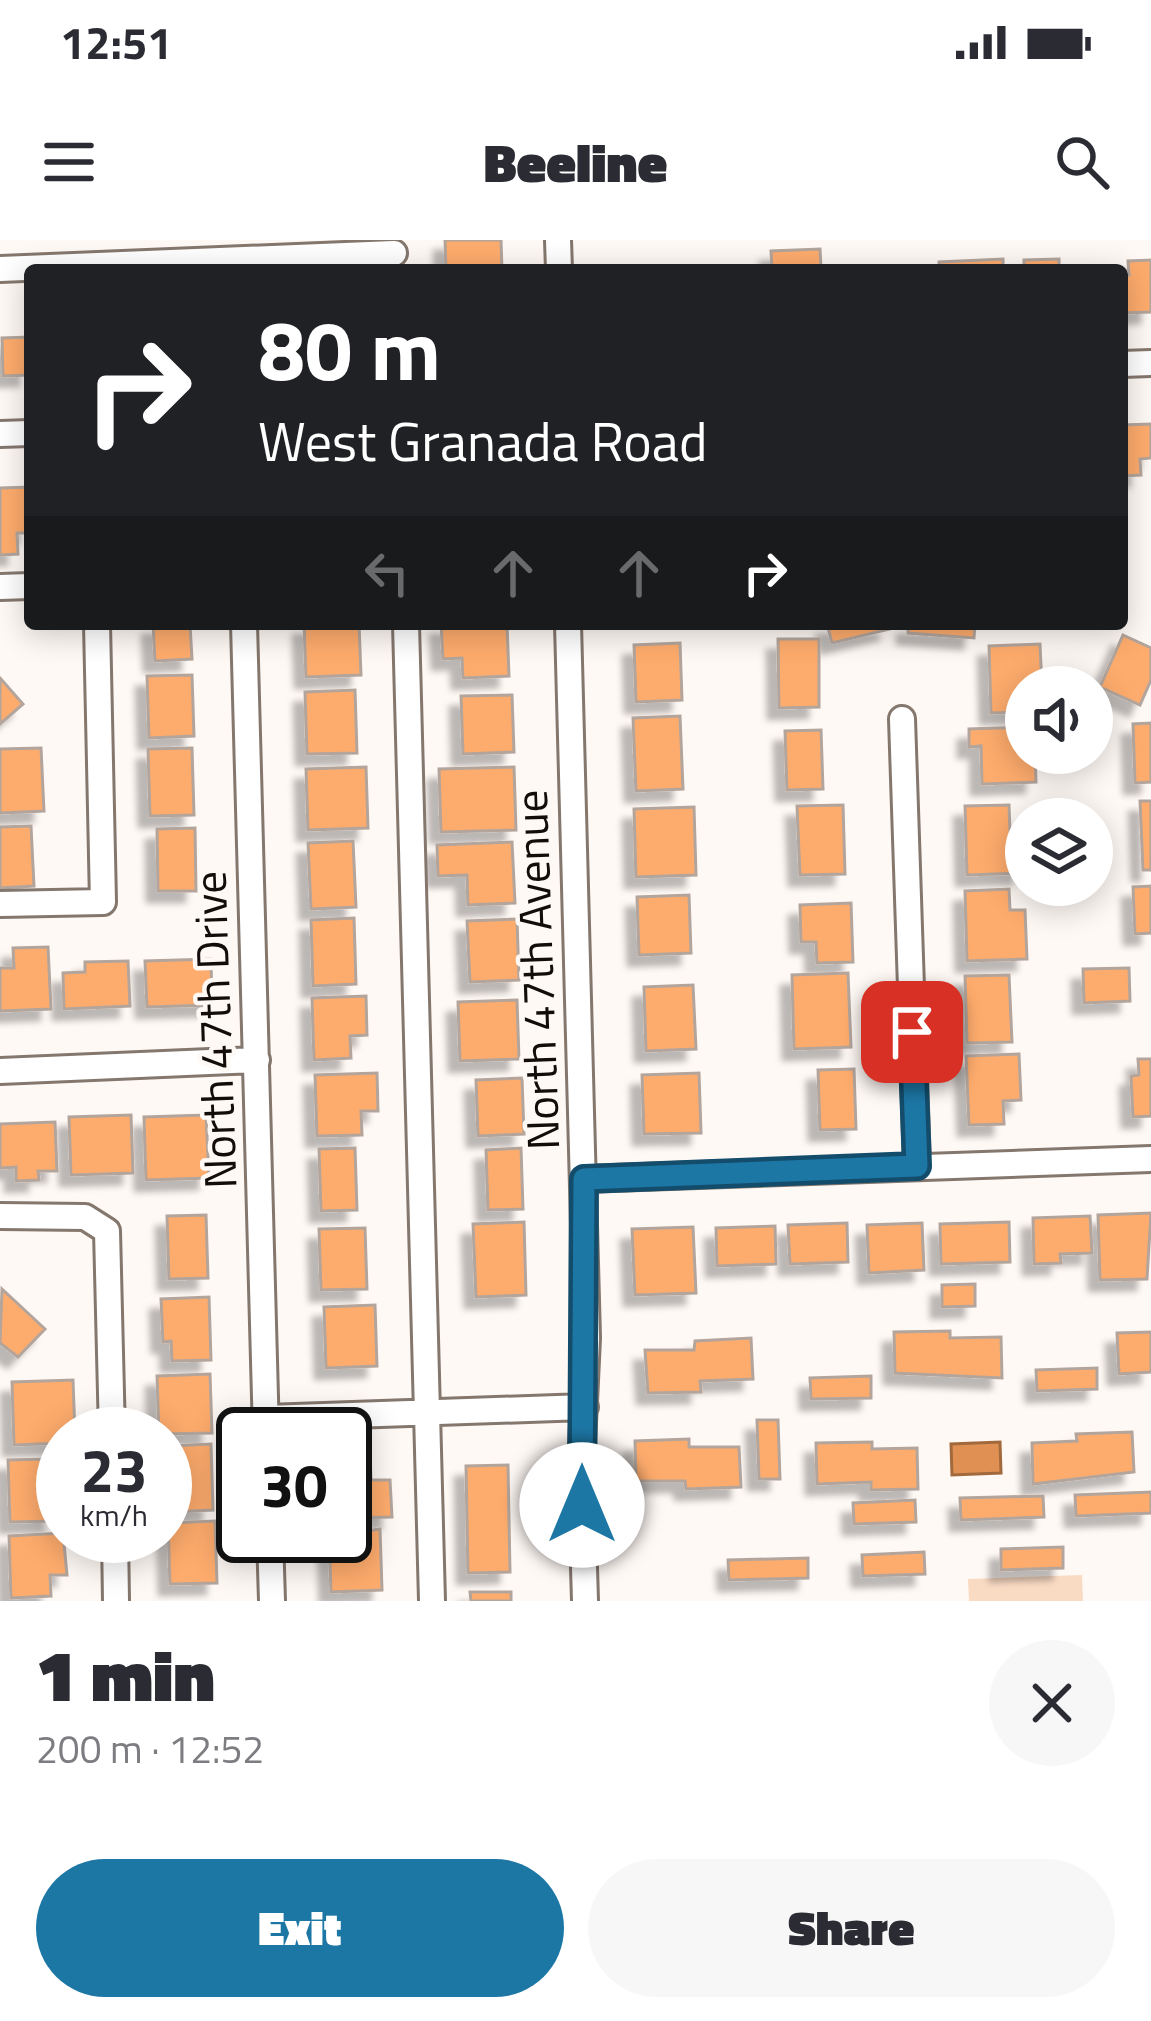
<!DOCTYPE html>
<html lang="en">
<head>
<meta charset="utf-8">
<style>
	body { margin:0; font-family:"Titillium Web",sans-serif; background:#f7f7f7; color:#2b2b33; height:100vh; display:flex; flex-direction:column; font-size:45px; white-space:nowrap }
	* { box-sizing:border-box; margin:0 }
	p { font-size:39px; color:#7c7c81 }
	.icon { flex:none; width:66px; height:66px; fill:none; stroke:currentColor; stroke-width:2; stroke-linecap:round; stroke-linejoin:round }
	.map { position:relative; height:1361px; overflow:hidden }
	.side { display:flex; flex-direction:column; background:#fff; flex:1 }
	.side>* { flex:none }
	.hud { position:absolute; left:24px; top:24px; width:1104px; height:366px; border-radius:12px; box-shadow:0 6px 30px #0003; background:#202124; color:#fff; overflow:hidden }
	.fabs { position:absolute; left:1005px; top:426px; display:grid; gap:24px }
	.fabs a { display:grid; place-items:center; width:108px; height:108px; border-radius:50%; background:#fff; box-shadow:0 6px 30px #0003; font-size:60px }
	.speed { position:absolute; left:36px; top:1167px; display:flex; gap:24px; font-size:60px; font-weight:700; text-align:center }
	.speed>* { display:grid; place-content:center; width:156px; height:156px; border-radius:50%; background:#fff; box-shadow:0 6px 30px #0003; line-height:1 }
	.speed small { font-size:30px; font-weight:400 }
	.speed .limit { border:6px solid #111; border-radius:18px; background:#fff; color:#111 }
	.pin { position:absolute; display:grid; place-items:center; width:102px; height:102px; color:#fff; margin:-51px; border-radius:24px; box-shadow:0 6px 18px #0006 }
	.me { position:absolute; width:132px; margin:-66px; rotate:0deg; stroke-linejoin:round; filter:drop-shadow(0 0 9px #0008) }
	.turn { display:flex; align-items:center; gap:42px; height:252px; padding:0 36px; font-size:54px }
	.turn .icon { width:156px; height:156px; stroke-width:2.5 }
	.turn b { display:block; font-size:84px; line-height:102px }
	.lanes { display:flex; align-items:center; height:114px; padding:0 36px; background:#0003; justify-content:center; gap:60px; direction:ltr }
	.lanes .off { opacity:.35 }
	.round { display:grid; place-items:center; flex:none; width:126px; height:126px; border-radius:63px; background:#f7f7f7 }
	.head { display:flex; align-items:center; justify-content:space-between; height:204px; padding:0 36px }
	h1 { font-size:72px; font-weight:800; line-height:90px }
	.cta { display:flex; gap:24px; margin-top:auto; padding:24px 36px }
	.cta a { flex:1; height:138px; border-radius:72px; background:#1d77a5; color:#fff; font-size:48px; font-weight:800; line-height:138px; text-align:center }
	.cta a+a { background:#f7f7f7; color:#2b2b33 }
	.status { display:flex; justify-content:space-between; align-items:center; height:84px; padding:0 60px; background:#fff; direction:ltr }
	.status svg { height:33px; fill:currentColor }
	header { display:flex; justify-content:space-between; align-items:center; height:156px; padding:0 36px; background:#fff; font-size:54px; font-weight:800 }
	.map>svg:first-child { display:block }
	.green { fill:#f9dac3 }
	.water { fill:#e09052; stroke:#a2693c; stroke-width:3 }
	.building { fill:#feac6d; stroke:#b3a59c; stroke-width:3; filter:url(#shadow) }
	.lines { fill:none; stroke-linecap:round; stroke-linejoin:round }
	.minor-casing { stroke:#84776e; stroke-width:30 }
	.minor { stroke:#fff; stroke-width:24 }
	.route-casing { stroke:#134d6b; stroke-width:30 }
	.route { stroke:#1d77a5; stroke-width:21 }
	.labels { text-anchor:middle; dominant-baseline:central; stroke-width:9; stroke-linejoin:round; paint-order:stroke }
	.street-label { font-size:45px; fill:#120d0a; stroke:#fff9f5 }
</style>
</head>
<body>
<div class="status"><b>12:51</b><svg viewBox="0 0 49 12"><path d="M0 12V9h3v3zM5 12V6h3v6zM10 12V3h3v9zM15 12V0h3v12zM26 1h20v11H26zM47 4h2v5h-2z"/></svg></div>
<header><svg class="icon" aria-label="menu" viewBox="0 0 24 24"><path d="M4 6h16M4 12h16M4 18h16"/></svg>Beeline<svg class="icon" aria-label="search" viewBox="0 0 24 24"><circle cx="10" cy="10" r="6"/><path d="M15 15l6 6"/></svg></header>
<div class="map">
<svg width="1151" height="1361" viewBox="0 0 1151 1361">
	<defs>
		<filter id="shadow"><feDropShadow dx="-11" dy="11" stdDeviation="3" flood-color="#0004"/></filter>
	</defs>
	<rect width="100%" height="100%" fill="#fff9f5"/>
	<path class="green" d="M1082,1335L1083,1361H969L968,1339Z"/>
	<path class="water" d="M1000,1202L1001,1233L952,1235L951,1204Z"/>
	<path class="building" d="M445,0H501L502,30H446Z
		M820,9L821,27L840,30H772L771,11Z
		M1003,19V30H939V22Z
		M1059,19V30H1024V20Z
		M1151,20V72L1122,73V36L1129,35L1128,21Z
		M30,97V135L3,136L2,98Z
		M1151,184V218L1140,219L1141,235L1122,236V185Z
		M30,247V293H17L18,314L0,315V248Z
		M153,384H190L192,419L155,421Z
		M304,384H359L361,435L306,437Z
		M441,384H507L509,436L463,438L462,418L443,419Z
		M827,384H889L890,389L832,403Z
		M908,384H975L974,398L908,393Z
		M1123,395L1151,408V440L1140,465L1100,447Z
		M778,399H819V467L779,468Z
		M680,403L682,460L636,462L634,405Z
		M1040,404L1042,447H1026V472L991,473L989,406Z
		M192,435L194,496L149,498L147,436Z
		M0,438L23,464L0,484Z
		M355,450L357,513L307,514L305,452Z
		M512,455L514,512L463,514L461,456Z
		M680,476L683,549L636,551L633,478Z
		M1151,483V542L1135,543L1133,484Z
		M1026,487V513H1035L1036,542L982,544L981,506L969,507V489Z
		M821,490L823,549L787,550L785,491Z
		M41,508L44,571L0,573V509Z
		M192,508L194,575L150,576L148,509Z
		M366,527L368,588L308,590L306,529Z
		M514,527L516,590L441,592L439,529Z
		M1140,561H1151V630H1143Z
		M843,565L845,634L800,635L797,566Z
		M1009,565L1010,591H1021L1023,633L967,635L965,566Z
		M694,567L696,635L636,637L634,569Z
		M31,586L34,646L0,648V587Z
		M195,588L196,651H158L157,589Z
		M353,601L356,667L311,669L308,603Z
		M512,602L515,663L468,665L467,635L438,636L437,605Z
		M1151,646V693L1135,694L1133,647Z
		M1009,649L1010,670H1025L1027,719L967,721L965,651Z
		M689,655L691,713L639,715L637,657Z
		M851,663L853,722L817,723L816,702H801L800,665Z
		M354,678L356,744L313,746L311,680Z
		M517,679L519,740L470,742L467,681Z
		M48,707L51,769L0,771V728H14L13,708Z
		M211,719L212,765L147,767L145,721Z
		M128,721L130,766L64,769L63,733L85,732V722Z
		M1129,728L1130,761L1084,763L1083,729Z
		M848,733L851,807L794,809L792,735Z
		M1009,735L1012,802L967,803L965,736Z
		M693,745L696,809L646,811L644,747Z
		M366,756L367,795L350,796L351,818L314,820L312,758Z
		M517,760L519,819L460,821L458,762Z
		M1019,814L1021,860L1003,861L1004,884L969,885L966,816Z
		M1138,819H1151V876L1133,877L1131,836L1139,835Z
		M854,829L856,889L820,890L818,830Z
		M377,833L378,871H361L362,895L317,896L315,835Z
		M699,833L701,893L644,894L642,835Z
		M522,838L524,894L478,896L476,840Z
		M131,875L133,933L71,935L69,877Z
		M206,875L209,938L146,940L144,877Z
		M55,882L57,931H38L39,940L16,941V927L0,928V884Z
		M355,908L357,970L321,971L319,909Z
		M521,908L523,969L488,970L486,910Z
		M1151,973L1147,1039L1100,1040L1098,975Z
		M206,975L208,1038L169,1039L167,976Z
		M1090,976L1092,1013L1060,1014L1061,1023L1034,1024L1033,978Z
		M524,982L526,1055L476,1057L473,984Z
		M1009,982L1010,1022L941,1024L940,984Z
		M847,983L848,1022L790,1024L788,985Z
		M922,983L924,1030L869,1033L867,985Z
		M775,986L776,1024L717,1026L716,988Z
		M693,987L696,1053L635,1055L632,989Z
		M365,988L367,1049L321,1050L319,989Z
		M975,1044V1066L942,1067V1045Z
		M2,1049L45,1089L18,1117L0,1103Z
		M209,1057L211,1120L172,1121L171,1101L163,1102L161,1059Z
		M375,1065L377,1126L326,1128L324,1067Z
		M950,1091V1098L1001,1097L1002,1138L895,1133L894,1092Z
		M1151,1092V1132L1119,1134L1117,1093Z
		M751,1098L753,1139L700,1141L701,1152L648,1153L645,1110H694L695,1101Z
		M1097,1128V1149L1037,1151L1036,1130Z
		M210,1134L212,1193L159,1194L157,1136Z
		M871,1136V1158L811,1159L810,1138Z
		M73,1140L75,1194H63V1203L14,1205L12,1142Z
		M757,1180H778L780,1239H759Z
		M1132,1192L1134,1232L1033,1244L1032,1203L1077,1201L1076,1194Z
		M689,1199V1207H739L741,1247L686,1249L685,1241H636L635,1201Z
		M872,1202V1209L917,1208L918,1249L871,1250V1242L817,1244L816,1203Z
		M211,1204L213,1270L172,1272L169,1206Z
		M370,1214L371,1240H390L392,1277L345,1278V1215Z
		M47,1219L55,1281L10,1282L8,1220Z
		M508,1225L510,1332L468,1333L466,1226Z
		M1151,1252V1273L1076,1276L1075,1255Z
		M1043,1256L1044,1277L961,1280L960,1258Z
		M915,1260L916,1282L854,1284L853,1263Z
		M215,1281L217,1343L170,1344L168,1283Z
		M380,1289L382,1350L331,1352L329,1296Z
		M63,1293L67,1335H50L51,1356L11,1358L9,1296Z
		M1063,1307V1328L1001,1330V1309Z
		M924,1312L925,1334L863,1336L862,1315Z
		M808,1318V1338L729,1340L728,1320Z
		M470,1352H511V1361H471Z"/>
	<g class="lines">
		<defs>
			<path id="minor" d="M558,0L559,30
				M0,29L394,13
				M1122,124L1151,123
				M0,194L30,193
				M0,347L30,346
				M244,384L266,1194
				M406,384L432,1361
				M568,384L587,1098L581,1226L585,1361
				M902,479L917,926
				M0,664L103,662L97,384
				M0,831L257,820
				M584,939L1151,919
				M0,976L85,977L107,991L112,1194
				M266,1178L585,1167
				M115,1296L116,1361
				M270,1296L272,1361"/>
		</defs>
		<use href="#minor" class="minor-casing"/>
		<use href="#minor" class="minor"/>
	</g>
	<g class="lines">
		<defs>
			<path id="route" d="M582,1265L584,939L917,926L912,792"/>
		</defs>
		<use href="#route" class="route-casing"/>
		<use href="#route" class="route"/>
	</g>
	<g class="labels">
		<g class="street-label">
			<text transform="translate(536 730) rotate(-92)">North 47th Avenue</text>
			<text transform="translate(214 790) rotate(-92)">North 47th Drive</text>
		</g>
	</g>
</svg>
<div class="fabs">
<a><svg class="icon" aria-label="sound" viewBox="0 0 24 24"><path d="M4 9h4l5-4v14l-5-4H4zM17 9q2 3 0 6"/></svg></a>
<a><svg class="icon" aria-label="layers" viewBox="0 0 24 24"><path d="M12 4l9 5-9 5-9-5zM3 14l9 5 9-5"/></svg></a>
</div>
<div class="speed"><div>23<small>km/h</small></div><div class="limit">30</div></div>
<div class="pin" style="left:912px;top:792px;background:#d93025"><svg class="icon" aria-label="arrive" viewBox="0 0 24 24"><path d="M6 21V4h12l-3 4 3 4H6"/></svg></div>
<svg class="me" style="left:582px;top:1265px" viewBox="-20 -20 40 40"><circle r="19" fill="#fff"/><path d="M0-13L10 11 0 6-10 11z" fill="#1d77a5"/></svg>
<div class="hud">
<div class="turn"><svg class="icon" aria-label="right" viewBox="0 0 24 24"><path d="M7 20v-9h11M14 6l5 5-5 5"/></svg><div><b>80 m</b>West Granada Road</div></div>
<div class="lanes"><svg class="icon off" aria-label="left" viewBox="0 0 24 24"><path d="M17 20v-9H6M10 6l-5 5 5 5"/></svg><svg class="icon off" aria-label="ahead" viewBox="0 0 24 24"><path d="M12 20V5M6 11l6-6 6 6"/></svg><svg class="icon off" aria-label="ahead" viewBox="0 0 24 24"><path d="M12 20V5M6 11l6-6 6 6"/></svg><svg class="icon" aria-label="right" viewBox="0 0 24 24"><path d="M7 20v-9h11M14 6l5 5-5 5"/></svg></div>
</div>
</div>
<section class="side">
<div class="head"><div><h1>1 min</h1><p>200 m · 12:52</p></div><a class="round"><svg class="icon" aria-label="close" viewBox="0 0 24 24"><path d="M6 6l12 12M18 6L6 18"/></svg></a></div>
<div class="cta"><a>Exit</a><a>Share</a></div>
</section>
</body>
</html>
